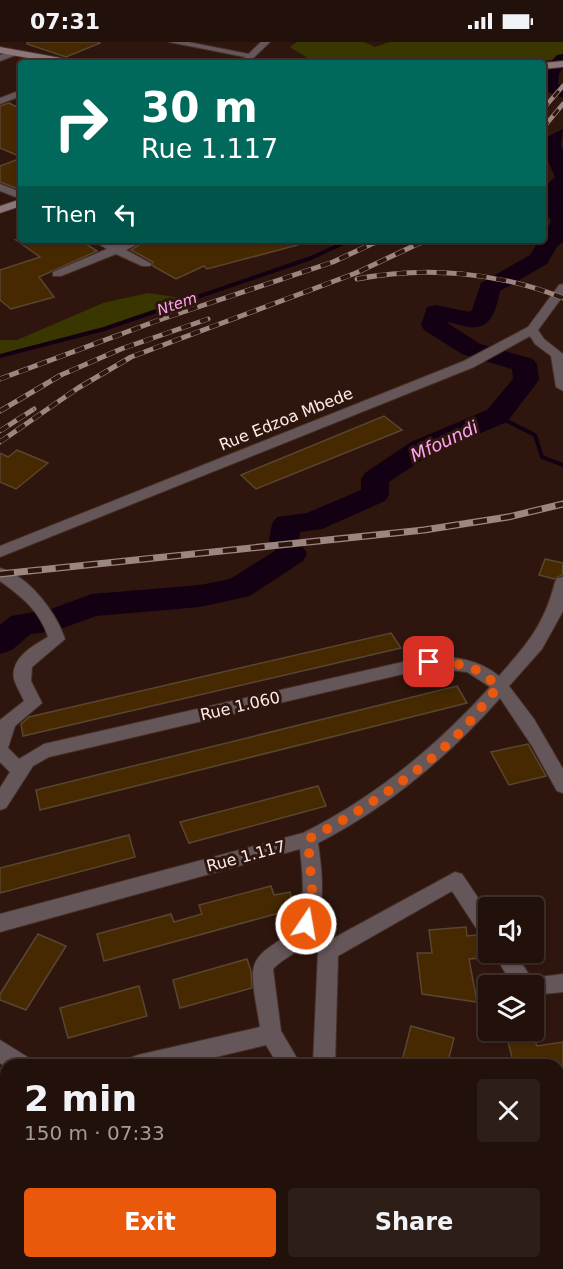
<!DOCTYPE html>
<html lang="en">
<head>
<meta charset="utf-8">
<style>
	body { margin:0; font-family:"DejaVu Sans",sans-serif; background:#2e1e18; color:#f1f3f6; height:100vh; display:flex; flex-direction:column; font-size:22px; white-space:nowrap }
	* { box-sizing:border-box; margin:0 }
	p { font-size:20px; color:#a29d9c }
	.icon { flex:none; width:33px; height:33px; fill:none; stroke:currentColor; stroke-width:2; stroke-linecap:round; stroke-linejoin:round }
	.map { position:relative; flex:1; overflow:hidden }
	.side { position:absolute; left:0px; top:1017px; width:564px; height:210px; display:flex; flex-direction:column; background:#22100a; border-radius:18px 18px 0 0; box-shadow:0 2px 4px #0004,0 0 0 2px #3f302b }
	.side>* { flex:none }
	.banner { position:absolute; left:18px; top:18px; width:528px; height:183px; border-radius:6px; box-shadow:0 2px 4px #0004,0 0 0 2px #3f302b; background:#00695c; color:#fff; overflow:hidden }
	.buttons { position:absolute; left:478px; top:855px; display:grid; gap:12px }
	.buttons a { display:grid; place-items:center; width:66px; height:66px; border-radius:6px; background:#22100a; box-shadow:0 2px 4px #0004,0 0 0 2px #3f302b; font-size:30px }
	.pin { position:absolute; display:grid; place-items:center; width:51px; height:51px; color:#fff; margin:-26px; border-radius:12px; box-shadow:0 3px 9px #0006 }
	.me { position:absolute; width:66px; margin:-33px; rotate:12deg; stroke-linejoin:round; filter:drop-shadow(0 0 4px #0008) }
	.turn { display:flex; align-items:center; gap:21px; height:126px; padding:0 24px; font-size:27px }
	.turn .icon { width:78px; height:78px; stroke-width:2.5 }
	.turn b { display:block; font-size:42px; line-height:51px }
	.then { display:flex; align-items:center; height:57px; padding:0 24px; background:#0003; gap:12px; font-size:22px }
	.round { display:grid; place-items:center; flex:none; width:63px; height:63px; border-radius:6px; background:#2e1e18 }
	.headline { display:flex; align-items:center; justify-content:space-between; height:102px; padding:0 24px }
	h1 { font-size:36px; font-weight:600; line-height:45px }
	.cta { display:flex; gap:12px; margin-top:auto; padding:12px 24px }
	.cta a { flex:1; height:69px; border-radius:6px; background:#ea580c; color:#fff; font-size:24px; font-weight:600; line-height:69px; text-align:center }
	.cta a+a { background:#2e1e18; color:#f1f3f6 }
	.status { display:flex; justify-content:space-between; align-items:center; height:42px; padding:0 30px; background:#22100a; direction:ltr }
	.status svg { height:16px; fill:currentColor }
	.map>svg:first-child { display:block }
	.green { fill:#3a3600 }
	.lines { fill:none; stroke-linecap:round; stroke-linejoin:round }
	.stream-far1 { stroke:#130012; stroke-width:3 }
	.stream { stroke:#130012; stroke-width:4 }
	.river { fill:#130012; fill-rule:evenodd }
	.building { fill:#462900; stroke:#584630; stroke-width:1.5 }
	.minor-casing { stroke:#473028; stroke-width:2 }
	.tertiary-casing { stroke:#473028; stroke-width:2 }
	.secondary-casing { stroke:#473028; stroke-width:2 }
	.minor { fill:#645659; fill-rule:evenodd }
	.tertiary { fill:#645659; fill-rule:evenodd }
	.secondary { fill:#8c767a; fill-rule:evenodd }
	.rail-far2-casing { stroke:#9b8680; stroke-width:4.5 }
	.rail-far1-casing { stroke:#9b8680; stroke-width:5 }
	.rail-casing { stroke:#9b8680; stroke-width:7 }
	.rail-far2 { stroke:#2e160e; stroke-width:3; stroke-dasharray:8; stroke-linecap:butt }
	.rail-far1 { stroke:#2e160e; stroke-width:4; stroke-dasharray:10; stroke-linecap:butt }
	.rail { stroke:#2e160e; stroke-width:4.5; stroke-dasharray:14; stroke-linecap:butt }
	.route { stroke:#ea580c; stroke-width:10; stroke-dasharray:0 18 }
	.labels { text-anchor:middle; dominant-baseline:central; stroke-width:6; stroke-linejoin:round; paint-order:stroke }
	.far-water-label { font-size:15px; font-style:italic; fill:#fea3f2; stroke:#2e160e }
	.street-label { font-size:16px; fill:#fdebe6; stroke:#2e160e }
	.water-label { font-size:18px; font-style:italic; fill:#fea3f2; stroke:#2e160e }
</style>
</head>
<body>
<div class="status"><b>07:31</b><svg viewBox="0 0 49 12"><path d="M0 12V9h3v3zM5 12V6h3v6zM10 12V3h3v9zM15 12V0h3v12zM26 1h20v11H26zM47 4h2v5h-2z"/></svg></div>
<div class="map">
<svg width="563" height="1227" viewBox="0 0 563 1227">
	<rect width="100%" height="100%" fill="#2e160e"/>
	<path class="green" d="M297,0H364L375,5L390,0H563V17L503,21H315L290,5Z
		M148,251L188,257L104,287L0,315V298H17L103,261Z"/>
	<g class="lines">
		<path class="stream-far1" d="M543,54L550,45
			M345,201L351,198"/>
		<path class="stream" d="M0,314L104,287L311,216L348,199
			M497,374L535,393L542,415L563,423"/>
		<path class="river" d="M563,12V26L559,32L558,42L563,44V56L543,48V28L557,13Z
			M563,87L561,103L563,108V200L557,205L547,222L500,249C496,267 492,288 469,285C461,284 453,280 446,280L480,302L533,317L537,322L539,338L507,380L431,412L389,440V453L385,459L322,487L300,490L299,498L307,512L303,519L250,554L200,565L96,574L55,589L31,592L12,608L0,612V583L11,574L51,567L92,552L200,543L230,537L275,509L269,498L272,482L277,475L307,471L361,448V437L365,431L411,400L487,368L513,337L512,327L462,312L424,288L421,283L427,265L436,263L469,270L472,268L481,241L530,213L539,198H543L551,179L543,165V146L555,135L543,108V97Z"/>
	</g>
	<path class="building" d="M27,0H100V1L66,15L27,2Z
		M9,61L21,67V115L0,106V64Z
		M21,116V148L0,140V124Z
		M16,198H80L97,209L39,235L54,255L11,267L0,258V228L40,215Z
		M147,198H298V203L207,227L204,224L176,237L153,224V220L131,208Z
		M384,374L402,388L256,447L241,433Z
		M17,408L48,421L16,447L0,440V411L8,415Z
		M545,517L563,521L562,533L554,537L539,533Z
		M391,591L401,606L23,694L21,682L29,675Z
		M457,644L467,661L40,768L36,748Z
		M528,702L546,734L509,743L491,710Z
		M318,744L326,764L189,801L180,780Z
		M129,793L135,815L0,851V826Z
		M271,844L274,853L290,850L294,867L104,919L97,892L171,872L174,880L202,872L199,863Z
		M466,885L467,894L477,893L481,916L469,917L477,960L422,952L417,911H432L429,888Z
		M38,892L66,904L26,968L0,958V952Z
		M247,917L251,929L252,946L180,966L173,938Z
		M139,944L147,974L68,996L60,966Z
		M411,984L454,996L447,1023H401Z
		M505,988H531L537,1004L563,1000V1023H514Z"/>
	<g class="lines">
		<defs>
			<path id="minor" d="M169,0H188L254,13L250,16Z
				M13,8L16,9V13L0,19V13Z
				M21,48V54L0,62V56Z
				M0,142L21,150V157L0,149Z
				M92,198H107L117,203L129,198H145L126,208L152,222L150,224H142L116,212L61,234H53V230L107,207Z
				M563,242V254L538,288L544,297L563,312V349L556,345L551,314L535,302L530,294L474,325L0,515V504L464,319L528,285L559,243Z
				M0,526C29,534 56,570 65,597L32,625L31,639L42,661L15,684L8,706L19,717L44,702L429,614C456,615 478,617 499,634C528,601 544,583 555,540L557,536L563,535V569L542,607L509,644L534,677L563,727V751L557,749L532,704L500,656C448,715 388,765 318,801C323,836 328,874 302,904C294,913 282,917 273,927L281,989L301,1023H278L266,1003L182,1023H127L130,1016L138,1013L260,985C258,970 250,937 254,924C258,911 270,905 280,898C310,878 303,838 300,807L0,890V872L303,791C375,755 437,704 490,645L467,630L429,626L49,715L33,724L6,766L0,768V746L10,730L0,720V678L24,659C21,652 16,644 14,637C10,616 34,603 48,595C40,569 21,554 0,539Z
				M455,830L462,832L489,872V898L482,895L452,849L338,914L335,1023H313L318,909L321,903Z
				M493,910H515L531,936L563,932V950L534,953V944H513Z
				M0,998L29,1016L32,1023H6V1025L0,1021Z
				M98,1221H122V1227H100Z
				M299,1221H323L322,1227H298Z
				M420,1221H444L443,1227H419Z"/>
			<path id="tertiary" d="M261,0H270L248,21H239Z"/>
			<path id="secondary" d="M0,5L72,18L76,21H57L0,11Z
				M563,19V25L543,27V21Z
				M21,157V164L0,171V164Z"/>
		</defs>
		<use href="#minor" class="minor-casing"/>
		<use href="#tertiary" class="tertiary-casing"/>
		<use href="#secondary" class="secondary-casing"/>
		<use href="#minor" class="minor"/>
		<use href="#tertiary" class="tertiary"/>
		<use href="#secondary" class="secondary"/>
		<defs>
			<path id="rail-far2" d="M543,67L563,44
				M543,86L563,62
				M375,201L381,198
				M421,201L427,198"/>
			<path id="rail-far1" d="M357,237C426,224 498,230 563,256
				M0,337L159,278L333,220L378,199
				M0,369L61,333L121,307L208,277
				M0,389L34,367
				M0,400L78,346L131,315L356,231L424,199"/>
			<path id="rail" d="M0,532L424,488L508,475L563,462"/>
		</defs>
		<use href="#rail-far2" class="rail-far2-casing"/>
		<use href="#rail-far1" class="rail-far1-casing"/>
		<use href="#rail" class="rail-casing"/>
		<use href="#rail-far2" class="rail-far2"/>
		<use href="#rail-far1" class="rail-far1"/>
		<use href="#rail" class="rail"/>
	</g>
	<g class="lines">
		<path class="route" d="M306,882L313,860L308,797C360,771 426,727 466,684C477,671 487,658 498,645C475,621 460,622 429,620"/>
	</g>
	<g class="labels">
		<g class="far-water-label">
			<text transform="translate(177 262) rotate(-19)">Ntem</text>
		</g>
		<g class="street-label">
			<text transform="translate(286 377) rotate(-22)">Rue Edzoa Mbede</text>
			<text transform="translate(240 664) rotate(-13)">Rue 1.060</text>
			<text transform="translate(246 814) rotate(-15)">Rue 1.117</text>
		</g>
		<g class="water-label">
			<text transform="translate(444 399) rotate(-25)">Mfoundi</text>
		</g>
	</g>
</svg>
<div class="buttons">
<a><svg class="icon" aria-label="sound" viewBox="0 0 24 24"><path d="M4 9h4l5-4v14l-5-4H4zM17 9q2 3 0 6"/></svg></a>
<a><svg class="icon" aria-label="layers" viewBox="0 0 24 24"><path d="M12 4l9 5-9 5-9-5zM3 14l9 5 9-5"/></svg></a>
</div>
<div class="pin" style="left:429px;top:620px;background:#d93025"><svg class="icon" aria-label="arrive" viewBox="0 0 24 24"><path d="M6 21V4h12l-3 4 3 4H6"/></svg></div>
<svg class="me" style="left:306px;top:882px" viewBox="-20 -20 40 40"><circle r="17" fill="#ea580c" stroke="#fff" stroke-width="3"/><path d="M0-11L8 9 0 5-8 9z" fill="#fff"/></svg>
<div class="banner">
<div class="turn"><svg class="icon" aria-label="right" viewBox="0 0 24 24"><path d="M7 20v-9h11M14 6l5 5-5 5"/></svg><div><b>30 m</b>Rue 1.117</div></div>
<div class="then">Then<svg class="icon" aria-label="left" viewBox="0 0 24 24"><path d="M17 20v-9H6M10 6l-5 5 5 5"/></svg></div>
</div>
<section class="side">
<div class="headline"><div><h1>2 min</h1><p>150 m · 07:33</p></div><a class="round"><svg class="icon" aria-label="close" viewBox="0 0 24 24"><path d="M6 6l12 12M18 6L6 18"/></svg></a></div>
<div class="cta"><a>Exit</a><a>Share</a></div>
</section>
</div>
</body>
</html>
